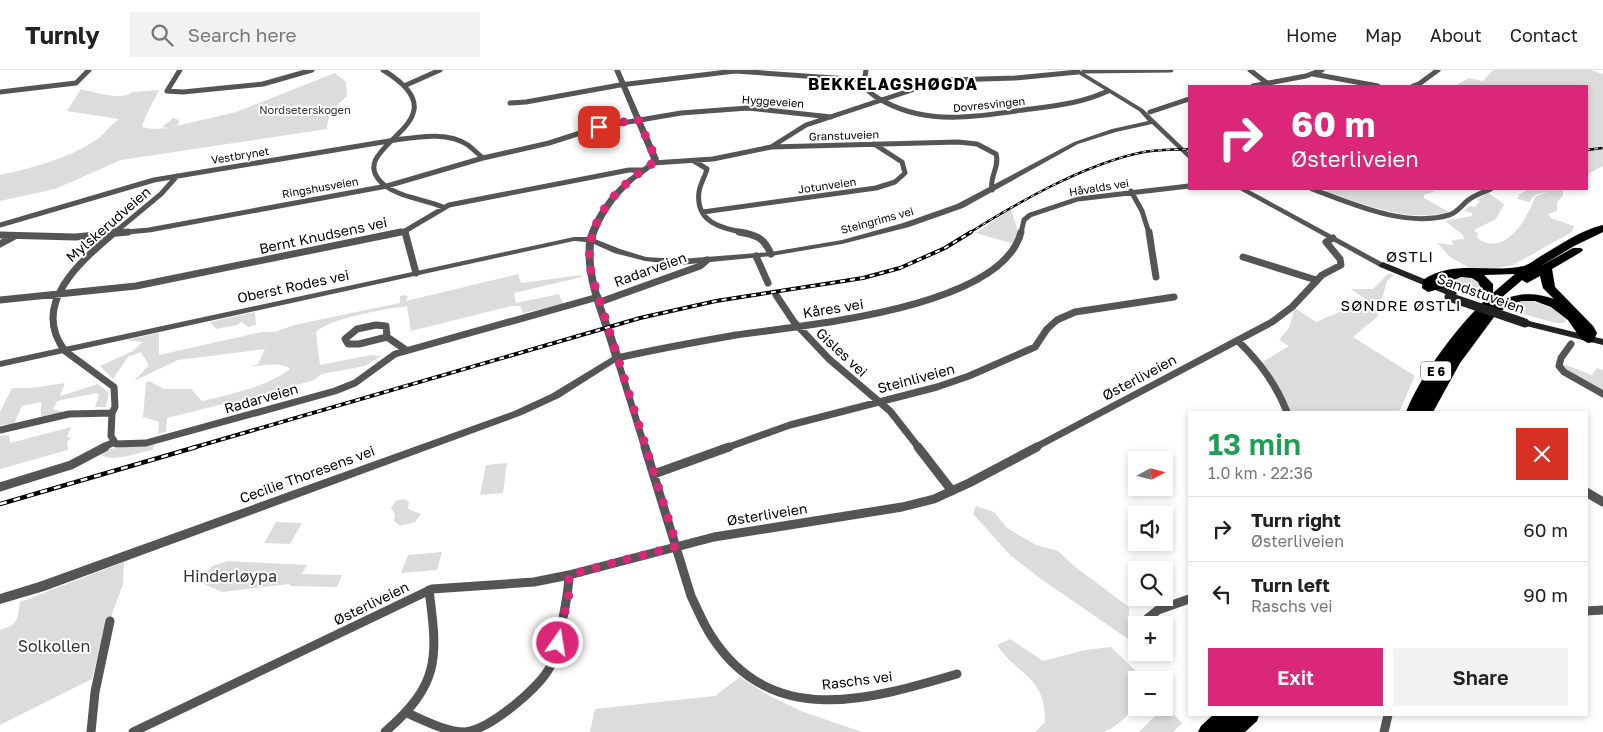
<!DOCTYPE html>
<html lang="en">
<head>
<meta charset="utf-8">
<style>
	body { margin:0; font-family:"Golos Text",sans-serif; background:#f2f2f2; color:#222; height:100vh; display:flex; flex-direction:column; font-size:19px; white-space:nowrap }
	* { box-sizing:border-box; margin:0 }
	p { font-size:16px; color:#767676 }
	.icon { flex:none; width:28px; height:28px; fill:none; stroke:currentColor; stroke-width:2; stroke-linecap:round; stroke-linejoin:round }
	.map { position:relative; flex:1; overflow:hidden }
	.side { position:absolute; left:1188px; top:341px; width:400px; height:305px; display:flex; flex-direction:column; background:#fff; border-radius:0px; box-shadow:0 2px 8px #0003 }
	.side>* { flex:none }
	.guide { position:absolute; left:1188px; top:15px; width:400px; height:105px; border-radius:0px; box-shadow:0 2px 8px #0003; background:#db2777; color:#fff; overflow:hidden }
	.needle { width:32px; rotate:83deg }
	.controls { position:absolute; left:1128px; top:381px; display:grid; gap:10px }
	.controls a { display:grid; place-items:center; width:45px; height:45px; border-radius:0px; background:#fff; box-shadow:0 2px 8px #0003; font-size:25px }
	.pin { position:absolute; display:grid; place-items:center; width:42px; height:42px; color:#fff; margin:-21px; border-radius:10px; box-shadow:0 2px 8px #0006 }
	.me { position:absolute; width:55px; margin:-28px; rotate:13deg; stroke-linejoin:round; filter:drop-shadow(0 0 4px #0008) }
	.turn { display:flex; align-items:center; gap:18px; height:105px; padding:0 20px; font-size:22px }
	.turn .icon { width:65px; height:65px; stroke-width:2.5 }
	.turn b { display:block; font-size:35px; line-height:42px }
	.round { display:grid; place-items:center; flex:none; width:52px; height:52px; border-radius:0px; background:#f2f2f2 }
	.headline { display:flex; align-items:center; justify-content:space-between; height:85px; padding:0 20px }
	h1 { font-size:30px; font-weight:600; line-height:38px; color:#1e9e55 }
	.button { display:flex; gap:10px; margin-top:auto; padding:10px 20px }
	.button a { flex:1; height:58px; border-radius:0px; background:#db2777; color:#fff; font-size:20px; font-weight:600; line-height:58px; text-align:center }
	.button a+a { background:#f2f2f2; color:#222 }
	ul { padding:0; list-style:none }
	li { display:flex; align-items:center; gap:15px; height:65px; padding:0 20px; border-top:1px solid #e0e0e0 }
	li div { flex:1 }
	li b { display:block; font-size:19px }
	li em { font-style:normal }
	header { display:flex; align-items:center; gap:30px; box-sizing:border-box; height:70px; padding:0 25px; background:#fff; border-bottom:1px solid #e0e0e0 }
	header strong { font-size:24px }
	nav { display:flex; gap:28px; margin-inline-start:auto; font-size:18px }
	.search { width:350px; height:45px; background:#f2f2f2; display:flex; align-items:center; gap:12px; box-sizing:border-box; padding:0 18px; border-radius:0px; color:#767676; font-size:19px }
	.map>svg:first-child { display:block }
	.green { fill:#dcdcdc }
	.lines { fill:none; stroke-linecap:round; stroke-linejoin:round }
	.trunk-casing { stroke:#dbdbdb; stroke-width:1 }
	.minor-far2 { stroke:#555; stroke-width:5 }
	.minor-far1 { stroke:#555; stroke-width:7 }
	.minor { stroke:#555; stroke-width:9 }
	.tertiary { fill:#555; fill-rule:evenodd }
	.secondary { fill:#222; fill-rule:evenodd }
	.trunk { fill:#000; fill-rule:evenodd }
	.rail-far2-casing { stroke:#000; stroke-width:2.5 }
	.rail-far1-casing { stroke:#000; stroke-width:4 }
	.rail-casing { stroke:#000; stroke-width:4.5 }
	.rail-far2 { stroke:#fff; stroke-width:1; stroke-dasharray:4; stroke-linecap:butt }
	.rail-far1 { stroke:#fff; stroke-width:2; stroke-dasharray:5; stroke-linecap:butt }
	.rail { stroke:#fff; stroke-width:2.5; stroke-dasharray:7; stroke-linecap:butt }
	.secondary-bridge { stroke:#222; stroke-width:9 }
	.route { stroke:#db2777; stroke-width:9; stroke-dasharray:0 16.2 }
	.labels { text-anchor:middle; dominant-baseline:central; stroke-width:4; stroke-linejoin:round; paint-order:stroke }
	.far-street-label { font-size:11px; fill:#000; stroke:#fff }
	.far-park-label { font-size:11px; fill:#333; stroke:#fff }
	.shield { fill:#fff; stroke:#4c4c4c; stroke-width:1 }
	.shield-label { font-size:12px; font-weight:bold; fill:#000 }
	.street-label { font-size:14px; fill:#000; stroke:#fff }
	.neighbourhood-label { font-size:15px; letter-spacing:1px; fill:#000; stroke:#fff }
	.far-district-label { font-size:16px; font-weight:bold; letter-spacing:1px; fill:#000; stroke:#fff }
	.near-park-label { font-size:16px; fill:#333; stroke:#fff }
</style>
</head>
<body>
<header>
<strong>Turnly</strong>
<div class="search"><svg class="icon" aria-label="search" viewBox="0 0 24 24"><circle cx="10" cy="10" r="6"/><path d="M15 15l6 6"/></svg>Search here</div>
<nav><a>Home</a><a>Map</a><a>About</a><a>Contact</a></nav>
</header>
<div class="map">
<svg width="1603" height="662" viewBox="0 0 1603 662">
	<rect width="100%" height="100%" fill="#fff"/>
	<path class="green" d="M1493,0H1591L1603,4V96L1586,105V16H1455L1469,8L1483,11Z
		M335,3L346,12L347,26C336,35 327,45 327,59L121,90L55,119L0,131V105C33,98 67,89 96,70C104,65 109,56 119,49L67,41L81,19C94,22 122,31 133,22L159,20C154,31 146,43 142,57L153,59L169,58L162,57L173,48L179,50L178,55L172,57L236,42Z
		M1338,119H1433L1434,122L1424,125V128L1449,142C1407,153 1364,134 1324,121Z
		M1529,119H1563V126L1557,132V141L1548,144L1551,148L1574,156L1572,162L1513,195L1491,199L1470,198L1450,187L1437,173L1453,175L1452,170L1464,169L1463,165L1445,151L1472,146V143L1464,141L1470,136L1475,137L1480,131L1476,130L1488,123L1504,134L1496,149L1474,160L1478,163L1477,168C1505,188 1527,149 1535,127L1549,121L1535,125L1529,132L1518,129L1517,128L1520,126L1518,125Z
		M1011,139L1018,162L1014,174L976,163Z
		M1389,203L1394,205L1387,211L1377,247L1353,267L1415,306L1399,342H1283L1281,333L1259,294L1289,276L1279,270L1289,258L1295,238L1316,252L1367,230L1351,219H1373Z
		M518,204L521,213L581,205L582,207L514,223L516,233L559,224L563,234L523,243L520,236H511L411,261L407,236C386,239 330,248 316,262L320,295L371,285L381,286L365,296L322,304L314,310L229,335L227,333L167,348L166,362L158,364L159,352L143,347L146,313L149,311L164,319H191L202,331C232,324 266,317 290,299C280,291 263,296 251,297L258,294L265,279L178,290L134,311L149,295L141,282L128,287L113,309L100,296L133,281L142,272L126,270L159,263V285L262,262H275L294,255L400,233V226L406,225L408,227L406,231Z
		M1466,206L1477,211L1484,220L1479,227H1469L1454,220V210Z
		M1523,231C1541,232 1552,237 1566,247V251L1564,253H1556L1513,241L1518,234Z
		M255,242L256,255L248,257L242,252L237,255L216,259L210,252Z
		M1563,294L1592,305L1597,298L1603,300V322L1564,298Z
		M65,313L60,326L98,314L109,323L106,337H95L99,325L97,323L57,331L53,339L63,342L41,347V332L22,336L14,354L0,355V342L12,318H32Z
		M71,357L67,367L71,368L67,372L68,380L0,399V366L9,365L10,373Z
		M154,373L153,380C137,382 116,393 101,385L109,379Z
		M507,393L503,423L480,425L486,395Z
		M405,429L409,432L408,439L421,444L415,452L400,456L394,451L395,444L391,438L396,431Z
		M976,436L994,442L1007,458L1036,475L1058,481L1074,496L1129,537L1128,569L1041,509L1011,486L973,444Z
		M276,452L302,453L290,474L264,473Z
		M442,482L437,500L401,503L408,485Z
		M228,491L307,495L302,504L342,505L337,517L291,516L289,514L222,522L204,514L203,508L212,496Z
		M124,492L123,514L102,571L92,609L0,655V560C19,554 17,550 20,532Z
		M1010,569L1043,591L1085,580L1111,577L1141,606L1142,610H1136V635L1125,648L1112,658L1104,662H1035L1045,652C1046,606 1018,606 997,575Z
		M740,607L766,624L801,641L862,662H590L595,639L715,626Z
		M1164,637L1168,638L1182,653L1173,662H1139Z"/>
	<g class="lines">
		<defs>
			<path id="trunk" d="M1603,155V162L1574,176L1539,197L1573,178H1581L1583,180L1581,182L1552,199L1555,217L1593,256L1597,263L1593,272L1588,273L1581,269L1568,250L1551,237L1535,231H1522L1515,233L1497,243L1460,293L1433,342H1406C1421,304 1461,251 1492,224H1484L1478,212L1472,208L1461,207L1451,211L1446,217L1428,222L1422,218L1423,210C1454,189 1490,204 1524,196C1530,194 1536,189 1541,186C1560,175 1581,160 1603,155ZM1515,204L1493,223V214L1484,205ZM1540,206L1543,218L1554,229C1532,221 1515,223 1494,234L1522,210L1527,213Z
				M1213,645H1259L1257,651L1245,662H1198L1201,656Z"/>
		</defs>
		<use href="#trunk" class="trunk-casing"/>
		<path class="minor-far2" d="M180,0L167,21L183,22L263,14L312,0
			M383,0C471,53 341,75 382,113C397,127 424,129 443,137
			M866,0L864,12C867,23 876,27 885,32C928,55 977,47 1023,40C1053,36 1080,34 1108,21
			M1250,0L1268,14
			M1084,1L1171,0
			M1313,4L1378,16
			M404,16L440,0
			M1253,16L1306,6L1322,0
			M1413,16L1419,14L1438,0
			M0,22L76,13L89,0
			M510,33L526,32L620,15L735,1L863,10
			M1150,42L1189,29
			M771,77L806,55L933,13L949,10L1015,8L1078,2
			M694,91L707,99C705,107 700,114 699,122C695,153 723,159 747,163
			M653,93L713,89L771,77L958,72L977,74L996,84C1000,97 989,107 992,120
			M1312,119C1353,134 1405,158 1449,145C1457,143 1461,136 1467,131C1474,125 1483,122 1491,119
			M1131,121L1142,141L1149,163
			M703,142L876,118L895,112L905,103L902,92L874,74
			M0,155L154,110L395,70C418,67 447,61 468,75C473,79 478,84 483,88
			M405,161L406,163
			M114,163L161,124L177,106
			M115,163L149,160L387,116L483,88L549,73L599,57L681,43L748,38L831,47
			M395,163L405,161L449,135L629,100H644
			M1021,163L1024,150L1030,145L1078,129L1189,116"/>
		<path class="minor-far1" d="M405,162L416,203
			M739,162C757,165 764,168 771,184
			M1149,162L1156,207
			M0,165L75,167L128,162
			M0,174L15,166
			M756,186L768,213
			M1243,187L1316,210
			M776,225L794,252L829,289L890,341L919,378
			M0,230L136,216L401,162
			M600,232L700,196L707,190
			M376,255L386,256L387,267L359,274H348L345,269L357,259Z
			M387,267L406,280
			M1238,271C1260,292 1276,314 1287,342
			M1571,274L1561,288L1559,296L1564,302L1603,324
			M112,343L115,337L114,317L65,281C29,234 82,190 115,162
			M0,360L69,344L112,343L111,366L116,374L146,373L335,321L355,313L395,284L598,227
			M102,378L114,372
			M645,378L617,288C657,279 696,272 736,265C803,255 1002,239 1021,162
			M726,378L790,355L937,317L969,306L1035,277L1047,259L1057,250L1075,242L1174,227
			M1034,378L1272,252L1292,237L1322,205L1341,195L1340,189L1326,172L1333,168"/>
		<path class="minor" d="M645,377L691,526C698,540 703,554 712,567C772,659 869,630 957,604
			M918,377L952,421
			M654,404L729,377
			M0,417L71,395L105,377
			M1586,422L1603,432
			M1586,541L1603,540
			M1143,552L1158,540L1189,529
			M407,643C424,650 445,662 465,662C489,660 541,617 551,595C554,588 555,580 557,573C563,550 568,529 569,505
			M91,662L95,622L110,551
			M133,662L432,519L534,512L569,505L714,467L902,437L934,429L969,413L1037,377
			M385,662C440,614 438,589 429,520
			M1384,662L1388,645"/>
		<path class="tertiary" d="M614,0H620L659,89C654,98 643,104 635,110C616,127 603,145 595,169L620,179L646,187L680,189L771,182L842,170L903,153L957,134L1074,72L1112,59L1148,51L1139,41L1072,0H1079L1143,39L1189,83V89L1152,54L1116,62L1078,74L963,138L909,157L842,174L771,186L680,195L645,191L614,183L594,174C590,213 611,251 622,288L559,328L522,345L44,521L0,534V524L39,512L514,341L551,324L612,287C602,249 582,212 586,172L574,171L0,297V291L574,167H587C595,144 609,125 627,109C635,103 646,97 651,89Z
			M1238,119H1247L1387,195L1383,198L1380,197Z"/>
		<path class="secondary" d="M1383,192L1456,222L1457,224L1453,227L1450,226L1380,197L1379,195Z
			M1525,250L1603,269V275L1522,255L1520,253L1522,251Z"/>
		<use href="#trunk" class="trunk"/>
		<defs>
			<path id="rail-far2" d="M1586,80L1603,78
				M969,163C1019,132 1081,96 1139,83C1155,79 1173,80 1189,79"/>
			<path id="rail-far1" d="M192,378L640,248L716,231L863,208L900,198L945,178L971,162"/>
			<path id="rail" d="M0,434L196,377"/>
		</defs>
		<use href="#rail-far2" class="rail-far2-casing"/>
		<use href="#rail-far1" class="rail-far1-casing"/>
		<use href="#rail" class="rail-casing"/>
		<use href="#rail-far2" class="rail-far2"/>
		<use href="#rail-far1" class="rail-far1"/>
		<use href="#rail" class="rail"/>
		<path class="secondary-bridge" d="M1449,227L1525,253"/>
	</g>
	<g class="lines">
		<path class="route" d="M558,573L569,524V505L677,476L592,206C580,156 614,119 653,93L655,87L638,49L599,57"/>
	</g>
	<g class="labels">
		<g class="far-street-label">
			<text transform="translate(773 31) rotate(4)">Hyggeveien</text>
			<text transform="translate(989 34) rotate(-6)">Dovresvingen</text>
			<text transform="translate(844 65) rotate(-2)">Granstuveien</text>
			<text transform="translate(240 85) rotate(-9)">Vestbrynet</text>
			<text transform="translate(827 115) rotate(-8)">Jotunveien</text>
			<text transform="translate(320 117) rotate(-10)">Ringshusveien</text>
			<text transform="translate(1099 117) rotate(-9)">Håvalds vei</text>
			<text transform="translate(877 150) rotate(-15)">Steingrims vei</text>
		</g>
		<g class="far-park-label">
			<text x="305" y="39">Nordseterskogen</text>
		</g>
		<rect class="shield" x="1421" y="291.5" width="30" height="19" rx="4"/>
		<g class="shield-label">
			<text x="1436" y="301">E 6</text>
		</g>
		<g class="street-label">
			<text transform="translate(108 154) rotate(-41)">Mylskerudveien</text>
			<text transform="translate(323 165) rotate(-12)">Bernt Knudsens vei</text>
			<text transform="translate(650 199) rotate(-20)">Radarveien</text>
			<text transform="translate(293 216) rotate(-12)">Oberst Rodes vei</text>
			<text transform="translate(1481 223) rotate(20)">Sandstuveien</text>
			<text transform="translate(833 238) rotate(-9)">Kåres vei</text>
			<text transform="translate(842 282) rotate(43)">Gisles vei</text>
			<text transform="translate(1139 307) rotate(-28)">Østerliveien</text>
			<text transform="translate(916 308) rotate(-15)">Steinliveien</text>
			<text transform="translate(261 328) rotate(-16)">Radarveien</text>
			<text transform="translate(307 404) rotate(-20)">Cecilie Thoresens vei</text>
			<text transform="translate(767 444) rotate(-9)">Østerliveien</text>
			<text transform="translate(371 533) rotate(-26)">Østerliveien</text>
			<text transform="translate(857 610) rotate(-7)">Raschs vei</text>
		</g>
		<g class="neighbourhood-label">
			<text x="1410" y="186">ØSTLI</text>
			<text x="1401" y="235">SØNDRE ØSTLI</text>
		</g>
		<g class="far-district-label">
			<text x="893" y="14">BEKKELAGSHØGDA</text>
		</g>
		<g class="near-park-label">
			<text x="230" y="506">Hinderløypa</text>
			<text x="54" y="576">Solkollen</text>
		</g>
	</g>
</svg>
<div class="controls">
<a><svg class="needle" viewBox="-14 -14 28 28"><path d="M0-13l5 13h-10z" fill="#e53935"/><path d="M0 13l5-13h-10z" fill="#767676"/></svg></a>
<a><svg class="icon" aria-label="sound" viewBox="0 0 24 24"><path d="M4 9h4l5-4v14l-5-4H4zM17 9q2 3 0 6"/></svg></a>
<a><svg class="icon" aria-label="search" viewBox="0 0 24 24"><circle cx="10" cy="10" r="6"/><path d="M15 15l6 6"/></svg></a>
<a>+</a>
<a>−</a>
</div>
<div class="pin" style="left:599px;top:57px;background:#d93025"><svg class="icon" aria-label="arrive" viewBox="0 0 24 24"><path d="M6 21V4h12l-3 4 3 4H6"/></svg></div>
<svg class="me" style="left:558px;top:573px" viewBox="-20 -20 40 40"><circle r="17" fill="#db2777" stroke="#fff" stroke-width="3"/><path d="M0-11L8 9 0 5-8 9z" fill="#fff"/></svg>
<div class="guide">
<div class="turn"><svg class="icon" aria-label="right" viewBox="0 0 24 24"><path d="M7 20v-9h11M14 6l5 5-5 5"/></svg><div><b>60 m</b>Østerliveien</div></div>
</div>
<section class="side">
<div class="headline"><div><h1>13 min</h1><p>1.0 km · 22:36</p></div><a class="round" style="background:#d93025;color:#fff"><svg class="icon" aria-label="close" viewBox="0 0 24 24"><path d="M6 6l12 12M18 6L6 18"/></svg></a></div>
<ul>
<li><svg class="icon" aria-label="right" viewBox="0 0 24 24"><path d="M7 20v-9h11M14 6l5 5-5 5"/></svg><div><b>Turn right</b><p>Østerliveien</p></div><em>60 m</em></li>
<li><svg class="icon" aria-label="left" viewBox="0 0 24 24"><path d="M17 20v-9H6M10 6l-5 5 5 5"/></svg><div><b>Turn left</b><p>Raschs vei</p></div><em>90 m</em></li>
</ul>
<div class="button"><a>Exit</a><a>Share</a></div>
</section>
</div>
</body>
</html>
